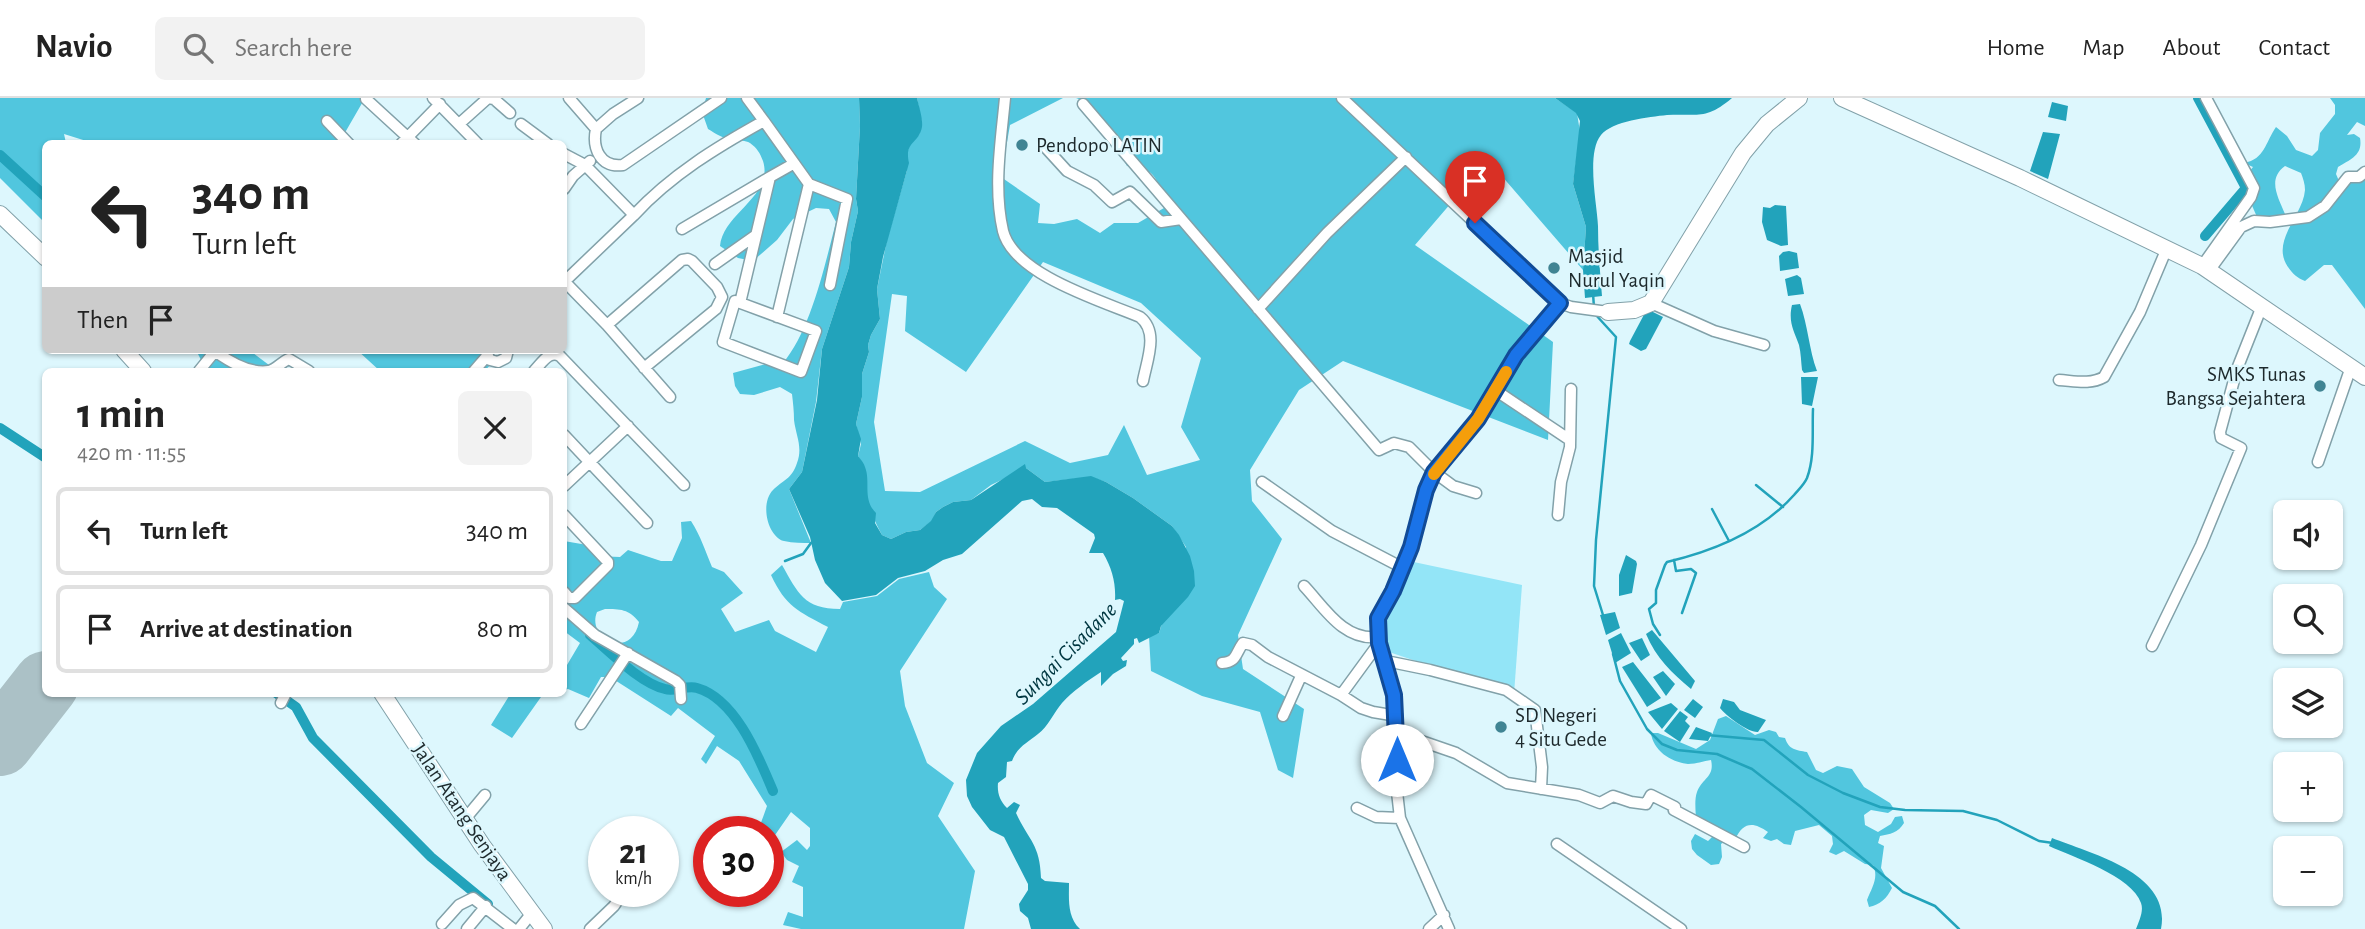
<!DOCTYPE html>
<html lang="en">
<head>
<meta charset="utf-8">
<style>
	body { margin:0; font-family:"Alegreya Sans",sans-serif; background:#f2f2f2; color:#222; height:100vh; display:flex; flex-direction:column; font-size:26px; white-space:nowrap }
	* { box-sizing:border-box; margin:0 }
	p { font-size:23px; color:#767676 }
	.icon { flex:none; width:38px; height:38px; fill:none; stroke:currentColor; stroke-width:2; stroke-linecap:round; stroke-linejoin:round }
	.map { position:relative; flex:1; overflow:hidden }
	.drawer { position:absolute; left:42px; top:270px; width:525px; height:329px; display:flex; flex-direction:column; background:#fff; border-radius:10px; box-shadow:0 2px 5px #0004 }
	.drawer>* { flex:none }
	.hud { position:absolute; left:42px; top:42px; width:525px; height:214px; border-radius:10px; box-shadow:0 2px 5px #0004; background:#fff; color:#222; overflow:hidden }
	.buttons { position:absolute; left:2273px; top:402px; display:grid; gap:14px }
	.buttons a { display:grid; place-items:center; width:70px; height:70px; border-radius:10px; background:#fff; box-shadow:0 2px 5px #0004; font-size:35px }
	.speed { position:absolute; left:588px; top:718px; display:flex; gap:14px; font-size:35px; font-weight:700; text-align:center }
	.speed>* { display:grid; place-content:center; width:91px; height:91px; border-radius:50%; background:#fff; box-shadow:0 2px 5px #0004; line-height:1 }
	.speed small { font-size:18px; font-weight:400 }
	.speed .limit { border:10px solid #d22; background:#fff; color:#111 }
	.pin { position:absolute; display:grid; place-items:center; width:60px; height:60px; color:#fff; margin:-72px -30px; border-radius:50% 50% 50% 0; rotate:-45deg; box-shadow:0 0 7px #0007 }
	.pin .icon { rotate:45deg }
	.me { position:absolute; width:77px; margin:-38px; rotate:0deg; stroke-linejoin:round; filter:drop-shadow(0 0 5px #0008) }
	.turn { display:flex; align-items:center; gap:24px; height:147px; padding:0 35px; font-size:32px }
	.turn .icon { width:91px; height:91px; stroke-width:2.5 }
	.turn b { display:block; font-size:49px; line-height:60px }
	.then { display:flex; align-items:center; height:66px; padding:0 35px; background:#0003; gap:14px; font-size:26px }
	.round { display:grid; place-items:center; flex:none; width:74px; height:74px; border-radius:10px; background:#f2f2f2 }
	.head { display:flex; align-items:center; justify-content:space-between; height:119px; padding:0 35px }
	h1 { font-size:42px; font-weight:700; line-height:52px }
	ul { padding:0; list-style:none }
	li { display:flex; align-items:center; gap:21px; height:88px; margin:0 14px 10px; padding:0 21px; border:4px solid #e0e0e0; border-radius:10px }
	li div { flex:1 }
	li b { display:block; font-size:26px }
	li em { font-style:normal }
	header { display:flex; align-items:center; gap:42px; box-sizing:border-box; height:98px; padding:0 35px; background:#fff; border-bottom:2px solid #e0e0e0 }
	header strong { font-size:33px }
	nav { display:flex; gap:38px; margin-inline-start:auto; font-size:24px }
	.search { width:490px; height:63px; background:#f2f2f2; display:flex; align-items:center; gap:18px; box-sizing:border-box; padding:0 24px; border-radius:10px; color:#767676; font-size:26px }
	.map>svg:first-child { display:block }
	.green { fill:#93e5f7 }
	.forest { fill:#51c6de; fill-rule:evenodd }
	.water { fill:#22a3bb }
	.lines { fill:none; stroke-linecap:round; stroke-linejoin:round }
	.stream { stroke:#22a3bb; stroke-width:2.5 }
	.canal { stroke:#22a3bb; stroke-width:10 }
	.runway { stroke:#abc1c6; stroke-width:66 }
	.street-casing { stroke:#82a1a9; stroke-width:13 }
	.secondary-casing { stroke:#82a1a9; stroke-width:18 }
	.street { stroke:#fff; stroke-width:10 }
	.secondary { stroke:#fff; stroke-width:16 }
	.route-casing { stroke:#114b97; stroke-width:18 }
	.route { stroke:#1a73e8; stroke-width:12 }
	.slow { stroke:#f59e0b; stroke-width:12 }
	.poi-dot { fill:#408493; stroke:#ddf7fd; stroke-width:2.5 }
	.labels { text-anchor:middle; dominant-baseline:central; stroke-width:5; stroke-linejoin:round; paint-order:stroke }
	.poi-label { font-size:21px; fill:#1d292c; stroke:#ddf7fd; text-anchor:start }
	.street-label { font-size:21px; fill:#1d292c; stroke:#ddf7fd }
	.water-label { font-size:23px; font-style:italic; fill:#003741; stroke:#ddf7fd }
</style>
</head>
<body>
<header>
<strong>Navio</strong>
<div class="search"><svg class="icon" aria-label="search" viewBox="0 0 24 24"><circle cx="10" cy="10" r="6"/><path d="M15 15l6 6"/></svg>Search here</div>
<nav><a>Home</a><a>Map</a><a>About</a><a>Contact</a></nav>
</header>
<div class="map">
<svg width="2365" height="831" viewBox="0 0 2365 831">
	<rect width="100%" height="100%" fill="#ddf7fd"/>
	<path class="green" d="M1409,463L1522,487L1514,596L1389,554L1381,522Z"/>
	<path class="forest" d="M0,0H365L339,45L96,46L64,36L66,45L46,46L45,125L0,80Z
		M706,0H859L860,28L856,101L858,113L851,144L849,169L822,251L816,304L802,374L789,391L811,445C803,445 793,445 784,443C767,438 760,405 773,392C783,382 792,381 797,365C803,349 796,338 794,322C794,313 793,305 792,296L780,289L754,297L740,296L735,288L733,275L770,265H783C811,232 825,166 836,124L829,111L816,110L793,121L777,142L753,163L738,160L720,148C723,115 774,98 763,63C760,55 757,50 750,45C745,42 740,43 734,42C724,41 716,36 708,31L702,14Z
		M917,0H1063L1010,27L1001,79L1040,106L1038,125L1054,126L1077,121L1100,135L1114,125H1138L1164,110C1158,83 1158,70 1127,68C1115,45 1103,8 1076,0H1555L1577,15L1580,34L1573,86L1586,129L1583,172L1488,62L1415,147L1553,244L1548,342L1343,263L1299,292L1250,372L1252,403L1282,441L1238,537L1243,571L1304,611L1293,680L1278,672L1260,614L1202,598L1151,573L1149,538L1159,535L1186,449L1172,428L1133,400L1106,384L1091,379L1045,384L1026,370L991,387L971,402L953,404L943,409L936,414L932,423L920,432L906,434L891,441L882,437C875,424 866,405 865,390C865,376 866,370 858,358L861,346L856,326L862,299V276L869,254L868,247L871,237L880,221L877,191L887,142L907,72V55L911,44L919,37L922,26ZM1043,164L1141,205L1201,260L1181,329L1200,362L1147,377L1124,327L1108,357L1070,365L1025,343L920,394L885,393L874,324L892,196L907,198L905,233L966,274Z
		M2330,0H2365V28L2357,24L2347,37L2354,36L2360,40C2363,57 2351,61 2338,69L2336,76L2339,83L2365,70V211L2332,167H2324L2305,183C2297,180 2293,176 2288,169C2270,143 2303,118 2305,92C2305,86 2303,80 2301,75L2285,68C2267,81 2278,99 2285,116L2282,122L2257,119L2250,103L2243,94L2246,90L2244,80L2253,69L2244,65C2265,61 2265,45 2276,29L2287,38L2296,52L2312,58L2318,52L2320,35L2335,16V7Z
		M196,252H249L277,273H212L204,268Z
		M357,252H491L497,261L484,273H380Z
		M691,423C701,439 705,452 712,469L724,474L743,495L721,511L735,534L769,522L775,533L816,554L828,529C798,513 786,509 771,477L782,467C798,495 804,511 840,511L843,504L877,498L899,481L929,474L934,489L947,501L900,573L905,608L927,665L954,685L938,718L975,773L964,831H801L783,827L788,814L803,819V789L792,784L799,768L787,762L781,754L797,742L807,752L810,748V730L791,714L773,740L768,738V733H758L767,708L739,663L717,648L706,666L701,661L715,638L678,610L671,618L610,579H601L589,600L568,591L564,592V565L567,567L580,545L564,533V443L593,448L596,458L620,459L628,452L661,463H672L682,440L681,424ZM605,511C620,511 629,511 639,524C631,563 586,541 597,514Z
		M511,595H554L541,599L512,640L491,627Z
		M1726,618L1755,637L1769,632L1776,634L1779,639L1785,640C1789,652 1796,652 1807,654L1816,672L1823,675L1837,668L1852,671L1864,689L1890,705L1894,711L1888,715L1871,712L1864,717L1865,727L1878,734L1891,726L1895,719L1902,718L1904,725C1898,735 1890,736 1880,738L1878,745L1884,748L1881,770L1892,790C1887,800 1880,807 1869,809L1867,802C1872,789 1879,780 1873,767L1865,766L1844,753L1836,757L1829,754L1833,746L1832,738L1819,727L1795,733L1791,747L1784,746L1777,741L1771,743L1763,740L1768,734C1754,724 1743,723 1735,742H1727L1721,746L1722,759L1719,766L1711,767L1697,757L1692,751L1691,743L1695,736L1708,743L1713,738L1696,724C1696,715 1694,702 1697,694C1702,680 1715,679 1711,662C1704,663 1695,666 1688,666C1670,664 1653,652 1651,635H1658L1696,651L1710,642L1718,621Z"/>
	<path class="water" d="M859,0H917C919,9 923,20 922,29C919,46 904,43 909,65L883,159L877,191L880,221L871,237L868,247L869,254L862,276V299L856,326L861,341L858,358C861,362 864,365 865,369C871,384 862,401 876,415L875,425L882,437L891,441L906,434L920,432L931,423L936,414L943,409L953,404L971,402L1025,366L1026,370L1045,384L1091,378L1106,384L1133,400L1172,428L1179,437L1190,458L1194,473L1195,488L1188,499L1161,528L1159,535L1139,545L1137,540L1134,541V546L1121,560L1123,563L1127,562L1126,568L1113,576L1101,588V574C1087,583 1073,593 1062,605C1054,614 1048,629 1038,636C1027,645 1017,649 1012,663L1007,664L1006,679L998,685C997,695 1000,703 1007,710L1014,704L1020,707L1016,715C1029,743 1040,746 1041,780L1045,783L1069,785C1069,801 1067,819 1080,831H1031L1028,820L1020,813L1019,806L1028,792V786L1004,739L990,732L972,709L967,698L966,682L977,655L1001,628L1033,606L1116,534L1124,503L1120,501L1115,502C1116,485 1112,470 1103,455H1089L1095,440L1094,436L1057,410L1042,409L1032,401L1022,403L962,456L943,462L925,473L898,480L876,497L842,503L825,485L815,462L810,439L789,391L802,374L817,302L822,251L849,169L851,144L858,113L856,101L860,28Z
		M1555,0H1732C1705,23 1697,15 1667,17C1649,19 1612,23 1601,37C1586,55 1597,106 1598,128C1598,151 1600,174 1602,198L1585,200L1583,172L1586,129L1573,86L1580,23L1576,15Z
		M2052,4L2068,8L2066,23L2048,19Z
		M2043,34L2060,36L2048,81L2030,73Z
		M1775,107L1786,108L1788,147L1781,148L1767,142L1762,124L1763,109L1770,110Z
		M1789,153L1797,155L1799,170L1780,173L1779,158L1783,154Z
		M1797,177L1801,180L1804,196L1788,198L1785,181Z
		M1800,206C1808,227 1809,252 1817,273L1804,275L1802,272C1801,264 1801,255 1799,247C1794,233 1788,224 1792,207Z
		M1647,211L1663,219L1646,251L1641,253L1629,246L1630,243Z
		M1801,279H1818L1812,308L1802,306Z
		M1626,457L1636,463L1637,466L1632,495L1619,498V477Z
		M1615,514L1620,530L1606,537L1600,517Z
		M1652,532L1695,583L1691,591C1672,575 1656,560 1646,536Z
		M1621,535L1631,555L1615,565L1608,542Z
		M1642,540L1650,557L1641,563L1629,545Z
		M1633,564L1661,600L1647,609L1622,569Z
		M1663,573L1675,586L1666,598L1653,579Z
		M1693,601L1703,609L1695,620L1684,612Z
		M1723,601L1734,604L1740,612L1766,622L1758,634C1749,635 1726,618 1720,610Z
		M1671,605L1678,611L1662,631L1648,614Z
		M1680,613L1688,619L1685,623L1690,628L1680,644L1664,633Z
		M1696,629L1712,635L1708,643L1689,641Z
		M2052,740C2092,756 2172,775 2161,831H2136C2139,823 2144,813 2141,805C2132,778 2073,759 2049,748Z"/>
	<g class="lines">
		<path class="stream" d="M1593,195L1594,210
			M1595,216L1616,239L1596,442L1594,488L1603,517
			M1756,387L1783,409
			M1712,411L1729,443
			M1674,462L1676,473L1691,471L1696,475L1682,515
			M785,463L803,456L811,445
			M1660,537L1653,526L1649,511L1656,505V492L1665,467L1667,464C1714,453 1762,433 1794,397C1798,392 1804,387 1807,380C1815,359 1812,333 1813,311
			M1613,556L1620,583L1647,631L1662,646L1677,652L1717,656L1752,671L1801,709L1903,794L1935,808L1959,831
			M1707,637L1764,642L1808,677L1843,695L1880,709L1905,712L1963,713L1997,722L2039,743L2053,745"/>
		<path class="canal" d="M2198,0L2246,90L2205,138
			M0,57L46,99
			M0,330L46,360
			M590,537C610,554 640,585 665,591C675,594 687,587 697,590C736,601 759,660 773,693
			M276,595L296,609L313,640L431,759L488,806"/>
		<path class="runway" d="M0,645L46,586"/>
		<defs>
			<path id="street" d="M433,0L478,46
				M569,0L596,31
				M638,0L613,16L596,31C592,50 600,70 623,67L721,0
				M1005,0C1001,43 993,90 1003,133C1014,177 1102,203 1140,219C1159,234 1147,262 1143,283
				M1342,0L1560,205L1571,209L1608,214
				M366,1L415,46
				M1083,6L1379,352L1394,345L1409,349L1434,374L1453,388L1476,395
				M327,23L349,46
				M764,23L809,86L777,219
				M459,26L488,0L494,1L510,15
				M521,26L548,46
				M401,46L440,6
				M1046,50L1067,73L1094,87L1112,104L1130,94L1161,124L1181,121
				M564,56L585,67L634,117L564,184
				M809,86L847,101L830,187
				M564,91L573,78L590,63
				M634,117C671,77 717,49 764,23L747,0
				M682,131L770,79
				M715,166L756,137
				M2202,168L2251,99L2254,90L2206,0
				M2209,173L2241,129L2254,123L2270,124L2308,119L2325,108L2348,79H2359L2365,74
				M564,183L607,227L670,299
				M735,203L816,233L801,274L723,244Z
				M740,205L770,79L793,66
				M1651,205L1714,233L1764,247
				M1258,211L1327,135L1406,59
				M607,227L682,162L688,161L692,163L717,189L722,199L716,211L644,270
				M485,252L490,262L498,264L506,260L508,252
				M216,254C230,264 251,276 269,273C277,271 281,264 289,261L309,273
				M199,273L216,252
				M474,273L487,258
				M534,273C542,265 549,252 560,258L684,387
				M2059,282C2075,283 2090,287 2104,279L2140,214L2167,150
				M1495,292L1570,342
				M564,337L647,425
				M2318,364L2351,269
				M1262,384L1332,433L1403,470
				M564,388L628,328
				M564,417L608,464V467L575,500H569L564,494
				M1558,417L1561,384L1570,349L1571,291
				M1304,488C1324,509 1343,543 1378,539
				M564,510L595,537L676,583L680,587L681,601
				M2152,548L2201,447L2241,350L2221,340L2220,334L2237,271L2262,208
				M1386,563L1430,572L1506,592L1535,612L1542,669L1541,691
				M1222,565C1237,564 1235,556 1243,545L1252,547L1268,559L1341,597L1361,610L1373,614L1397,618
				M1341,597L1379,545
				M281,605L286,595
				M1283,618L1301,578
				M581,626L628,555
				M1398,635L1456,655L1507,685L1579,697L1600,705L1613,698L1631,704L1646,706L1651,697L1675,709L1674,712L1744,749
				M1357,710L1376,719L1400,720
				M465,721L485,697
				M1557,746L1681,831
				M442,826L459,807L473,800L513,831
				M467,831L486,808
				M519,831L531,816
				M590,831L614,808L624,793
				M1429,831L1444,817
				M1449,831L1400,720L1397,694V618L1390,577L1379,545L1378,520L1393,493L1411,449L1426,392L1434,374L1478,321L1516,257L1560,205"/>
			<path id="secondary" d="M1842,0L2020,80L2202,168L2365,279
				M0,116L46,160
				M1608,214L1634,212L1651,205L1743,55L1767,26L1799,0
				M124,252L143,273
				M382,595L482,747L544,831"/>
		</defs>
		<use href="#street" class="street-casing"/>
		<use href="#secondary" class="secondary-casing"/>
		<use href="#street" class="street"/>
		<use href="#secondary" class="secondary"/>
	</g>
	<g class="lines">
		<defs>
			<path id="route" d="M1397,662L1394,597L1379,545L1378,520L1393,493L1411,449L1426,392L1434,374L1478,321L1516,257L1560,205L1475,125"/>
		</defs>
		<use href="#route" class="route-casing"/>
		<use href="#route" class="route"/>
		<path class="slow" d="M1434,376L1478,321L1506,274"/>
	</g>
	<g class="poi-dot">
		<circle cx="1022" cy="47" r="7"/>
		<circle cx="1554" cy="170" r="7"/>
		<circle cx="2320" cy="288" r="7"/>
		<circle cx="1501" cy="629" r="7"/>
	</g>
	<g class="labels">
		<g class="poi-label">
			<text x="1036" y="47">Pendopo LATIN</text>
			<text x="1568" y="158">Masjid<tspan x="1568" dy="24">Nurul Yaqin</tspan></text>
			<text x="2306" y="276" text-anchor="end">SMKS Tunas<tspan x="2306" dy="24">Bangsa Sejahtera</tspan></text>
			<text x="1515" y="617">SD Negeri<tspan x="1515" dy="24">4 Situ Gede</tspan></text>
		</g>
		<g class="street-label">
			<text transform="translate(462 714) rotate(56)">Jalan Atang Senjaya</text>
		</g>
		<g class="water-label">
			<text transform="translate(1066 556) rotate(-45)">Sungai Cisadane</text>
		</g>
	</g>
</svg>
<div class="buttons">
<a><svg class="icon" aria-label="sound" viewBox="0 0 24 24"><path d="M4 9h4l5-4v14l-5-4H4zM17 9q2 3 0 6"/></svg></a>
<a><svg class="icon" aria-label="search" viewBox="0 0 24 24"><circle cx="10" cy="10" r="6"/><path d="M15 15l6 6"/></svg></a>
<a><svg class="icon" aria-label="layers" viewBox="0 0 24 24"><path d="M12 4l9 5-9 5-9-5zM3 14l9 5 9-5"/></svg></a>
<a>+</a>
<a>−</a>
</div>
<div class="speed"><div>21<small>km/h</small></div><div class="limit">30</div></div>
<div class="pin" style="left:1475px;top:125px;background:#d93025"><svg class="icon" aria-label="arrive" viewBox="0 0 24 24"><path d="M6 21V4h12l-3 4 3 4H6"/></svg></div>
<svg class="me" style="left:1397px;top:662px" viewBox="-20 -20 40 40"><circle r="19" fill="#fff"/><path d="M0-13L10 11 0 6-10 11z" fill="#1a73e8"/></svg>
<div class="hud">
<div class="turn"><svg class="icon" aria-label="left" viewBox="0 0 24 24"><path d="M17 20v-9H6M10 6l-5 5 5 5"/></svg><div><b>340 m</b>Turn left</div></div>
<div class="then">Then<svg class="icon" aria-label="arrive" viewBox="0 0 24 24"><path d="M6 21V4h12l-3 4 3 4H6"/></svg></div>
</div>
<section class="drawer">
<div class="head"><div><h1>1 min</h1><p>420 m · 11:55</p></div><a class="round"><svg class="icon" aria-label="close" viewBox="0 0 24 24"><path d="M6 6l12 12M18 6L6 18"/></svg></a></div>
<ul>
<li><svg class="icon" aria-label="left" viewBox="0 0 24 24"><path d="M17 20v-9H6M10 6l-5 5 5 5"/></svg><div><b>Turn left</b></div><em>340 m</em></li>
<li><svg class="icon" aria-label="arrive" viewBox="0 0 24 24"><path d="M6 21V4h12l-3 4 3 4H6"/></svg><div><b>Arrive at destination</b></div><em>80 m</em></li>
</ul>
</section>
</div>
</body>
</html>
